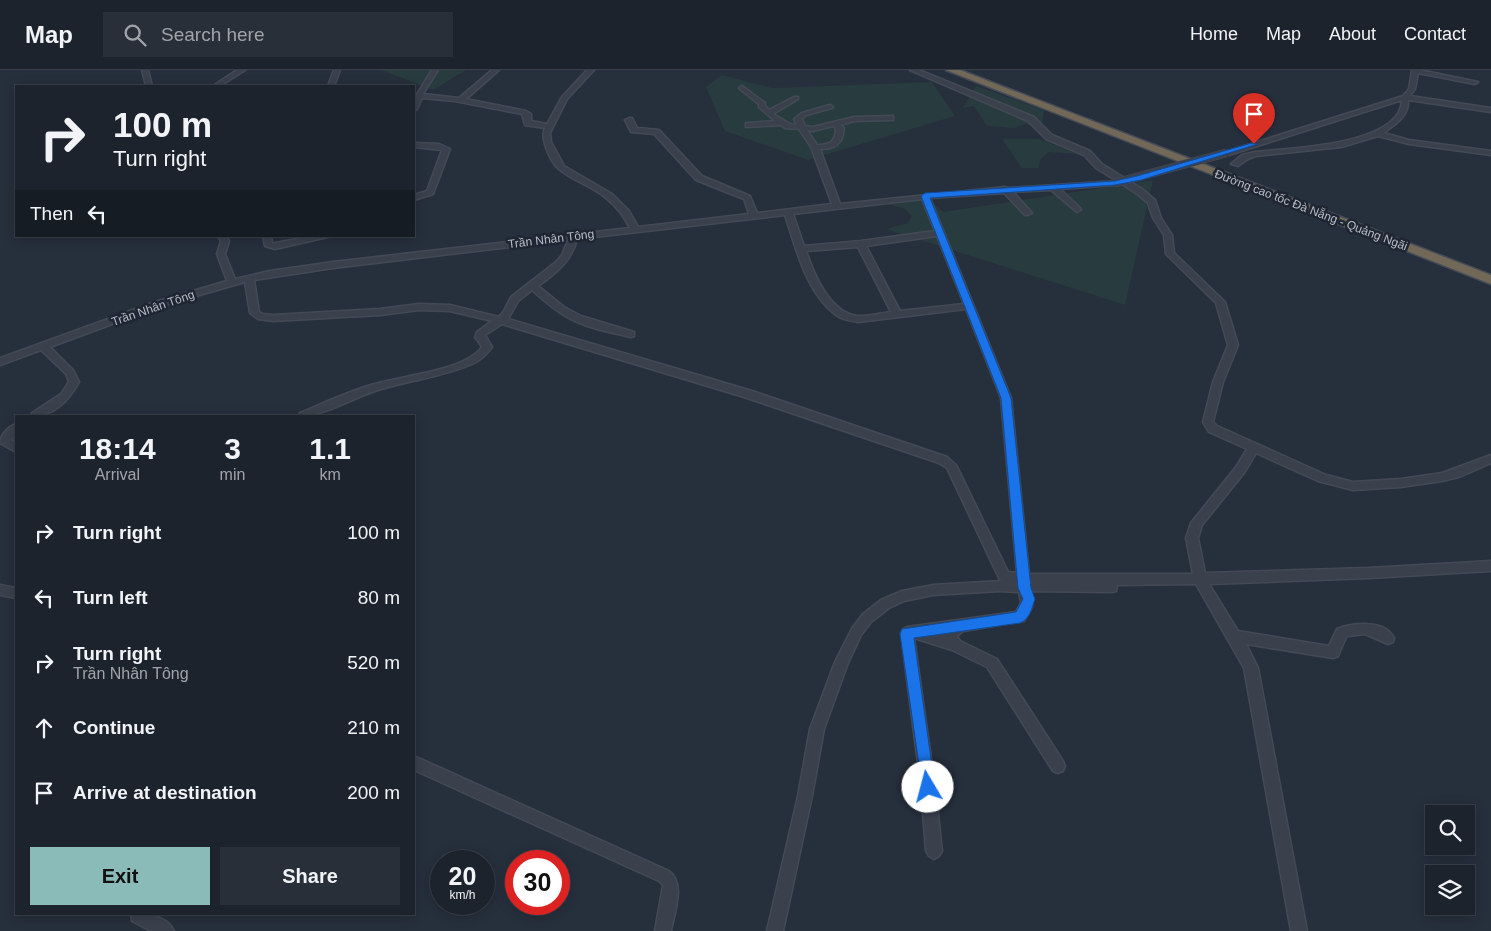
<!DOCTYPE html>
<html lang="en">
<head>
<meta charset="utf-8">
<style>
	body { margin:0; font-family:Arial,sans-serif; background:#292f39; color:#f1f3f6; height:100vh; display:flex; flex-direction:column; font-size:19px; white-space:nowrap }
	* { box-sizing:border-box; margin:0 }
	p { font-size:16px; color:#a0a4aa }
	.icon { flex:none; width:28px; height:28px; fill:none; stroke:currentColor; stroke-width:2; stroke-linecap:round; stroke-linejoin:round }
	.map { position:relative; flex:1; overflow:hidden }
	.panel { position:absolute; left:15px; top:345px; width:400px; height:500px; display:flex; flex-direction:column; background:#1c232d; border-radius:0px; box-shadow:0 2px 12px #0003,0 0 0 1px #3a4049 }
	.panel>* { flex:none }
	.hud { position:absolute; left:15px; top:15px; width:400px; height:152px; border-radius:0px; box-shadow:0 2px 12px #0003,0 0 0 1px #3a4049; background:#1c232d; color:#f1f3f6; overflow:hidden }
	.fabs { position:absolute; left:1425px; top:735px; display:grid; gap:10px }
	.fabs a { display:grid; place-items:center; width:50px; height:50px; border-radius:0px; background:#1c232d; box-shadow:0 2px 12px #0003,0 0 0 1px #3a4049; font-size:25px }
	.speed { position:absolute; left:430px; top:780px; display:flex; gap:10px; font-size:25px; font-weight:700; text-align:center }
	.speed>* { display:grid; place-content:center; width:65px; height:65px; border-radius:50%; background:#1c232d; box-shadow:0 2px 12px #0003,0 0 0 1px #3a4049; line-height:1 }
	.speed small { font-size:12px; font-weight:400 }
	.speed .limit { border:8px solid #d22; background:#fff; color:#111 }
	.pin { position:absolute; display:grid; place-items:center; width:42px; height:42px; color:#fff; margin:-51px -21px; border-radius:50% 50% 50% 0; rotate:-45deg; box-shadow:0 0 5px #0007 }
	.pin .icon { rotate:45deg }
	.me { position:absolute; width:55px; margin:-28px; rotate:352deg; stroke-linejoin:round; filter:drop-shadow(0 0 4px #0008) }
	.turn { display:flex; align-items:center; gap:18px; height:105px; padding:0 15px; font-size:22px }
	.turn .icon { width:65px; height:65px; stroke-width:2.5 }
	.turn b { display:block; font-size:35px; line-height:42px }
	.then { display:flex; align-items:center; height:48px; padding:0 15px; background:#0003; gap:10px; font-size:19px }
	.eta { display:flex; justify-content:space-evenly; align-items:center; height:85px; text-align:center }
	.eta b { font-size:30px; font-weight:800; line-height:35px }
	.action { display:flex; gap:10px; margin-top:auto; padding:10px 15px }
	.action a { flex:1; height:58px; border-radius:0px; background:#8bbbb9; color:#111; font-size:20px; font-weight:800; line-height:58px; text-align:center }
	.action a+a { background:#292f39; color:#f1f3f6 }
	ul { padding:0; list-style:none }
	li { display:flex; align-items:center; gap:15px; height:65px; padding:0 15px }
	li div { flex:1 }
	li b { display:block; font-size:19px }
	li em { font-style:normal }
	header { display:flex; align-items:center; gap:30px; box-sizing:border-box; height:70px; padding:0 25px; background:#1c232d; border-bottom:1px solid #3a4049 }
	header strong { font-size:24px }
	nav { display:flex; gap:28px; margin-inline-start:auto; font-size:18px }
	.search { width:350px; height:45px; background:#292f39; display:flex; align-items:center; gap:12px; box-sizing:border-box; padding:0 18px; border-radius:0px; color:#a0a4aa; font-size:19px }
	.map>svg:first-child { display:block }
	.green { fill:#283b3e }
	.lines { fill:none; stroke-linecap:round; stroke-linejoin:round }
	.minor-casing { stroke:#434a56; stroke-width:3 }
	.highway-casing { stroke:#454c58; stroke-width:3 }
	.minor { fill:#3a414d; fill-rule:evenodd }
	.highway { fill:#726858; fill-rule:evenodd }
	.minor-bridge-casing { stroke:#434a56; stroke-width:9; stroke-linecap:butt }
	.minor-bridge { stroke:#3a414d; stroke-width:8 }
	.route { fill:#1a73e8; stroke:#114b97 }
	.labels { text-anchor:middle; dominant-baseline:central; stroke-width:5; stroke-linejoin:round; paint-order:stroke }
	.far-street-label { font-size:12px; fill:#b6bcc8; stroke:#1f2632 }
</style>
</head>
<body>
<header>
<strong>Map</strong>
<div class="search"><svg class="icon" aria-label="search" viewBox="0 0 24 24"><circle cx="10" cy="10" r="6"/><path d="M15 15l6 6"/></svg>Search here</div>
<nav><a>Home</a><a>Map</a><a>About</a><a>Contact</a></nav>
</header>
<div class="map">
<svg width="1491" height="861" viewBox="0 0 1491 861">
	<rect width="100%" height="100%" fill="#262f3c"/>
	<path class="green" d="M381,0H466L433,20Z
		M722,5L772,18L932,12L955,46L808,90L725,61L706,17Z
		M976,16L1044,40L1041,59L1026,54L1014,58L987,56L974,36L963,38Z
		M1002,69H1039L1077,84L1048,82L1041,89L1038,98H1022Z
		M1153,110L1125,235L886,159L908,153L912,146L905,139L884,133L925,126L943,142Z"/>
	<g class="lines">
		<defs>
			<path id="minor" d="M142,0H148L152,16H146Z
				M237,0H245L220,16H213Z
				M334,0H340L334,16H328Z
				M432,0H438L423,24L459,28L492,0H499L466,29L526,41L531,44V51L547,54L562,27L587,0H594L567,29L550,63L551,72L564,96L612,124L629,141L638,157L749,144L744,129L696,110L654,64L631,62L625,50L629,48H632L637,58L659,60L702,106L750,126L757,143L832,134L811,77L799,59L785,58L781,55L746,57V53H749L775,51L759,37V34L740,19L739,18L742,16L765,33V36L769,40L794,27H798V29L773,44L790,54L797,55L794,49L802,43L830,35L833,37L832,38L806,45L802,49L805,56L813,57L854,47L893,46V50H890L854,51L840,55L844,58C843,74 835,79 820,79L840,134L1005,117L1008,118L1118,111V115H1115L1060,119L1080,138L1081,140L1077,142L1051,120L1013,122L1032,143L1028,145H1025L1004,123L930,128L1011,328L1029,504H1193L1186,468L1191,453L1236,397L1247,379L1209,362L1203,352L1213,312L1228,275L1216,233L1166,184L1164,165L1153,148L1148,133L1136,123L1096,98L1084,85L1046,69L1028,51L910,0H919L1034,47L1052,65L1090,81L1102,94L1142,119L1155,130L1161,148L1172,165L1174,183L1225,232L1238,275L1223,312L1213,352L1217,356L1326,405L1353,412L1401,409L1442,403L1491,385V393L1459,407L1442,411L1401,417L1353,420L1318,411L1256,383L1244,403L1202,455L1198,468L1205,503L1369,498L1491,491V501L1369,508L1209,514L1238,561L1329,576L1337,559C1352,553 1385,549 1394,568L1393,572L1388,574L1365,564L1348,566L1346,567L1338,586L1333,588L1246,574L1258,598L1307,861H1291L1244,598L1196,514L1117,515L1116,521L1112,522L1031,521L1032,537L1024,551L963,561L957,566L960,571L997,589L1063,691L1065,696L1063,701L1058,703L1053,701L987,597L952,580L914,568L935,717L942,781L939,786L934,789L929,786L926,781L921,717L901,563L903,559L907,557L1016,542L1021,533L1019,522L1000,521L933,525L904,531L889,538L871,552L861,565L848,593L824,659L812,726L783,861H767L798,726L810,659L835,592L853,557L863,544L881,530L902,521L933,515L1002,511L1000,510L947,398L939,393L744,327L502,254L485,265L492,277C486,285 481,290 472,294C441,308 407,310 375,321C350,329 325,346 299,346L300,343C324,333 347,322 371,315C399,306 465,301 482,277L475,267L477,262L492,251L450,241L419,240L380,245L273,251L258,249L250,243L245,212L158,237L50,277L73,300L79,312C68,331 55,346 31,346L32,343L61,324L69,312L66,304L41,280L0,295V288L152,233L227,211L217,184L221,171L218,166H226L229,171L225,184L235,209L270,201L333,192L630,158C624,146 616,136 606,128C592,116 573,111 559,99C550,92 540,68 545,58L525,55L522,44L455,31L422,28L417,39L414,41L416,26ZM833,56L836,59C835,72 830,75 817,75L807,60L813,61ZM922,129L935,161L861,171L804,176L793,144ZM785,145C796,179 807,226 839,247C845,250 852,251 858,252L966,239L1001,328L1017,503L1008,502L956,395L947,387L752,321L508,249L518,231L532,220C543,230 554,240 567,247C586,258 609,262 631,267L634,266V262L581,246L564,237L538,216C555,204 572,191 577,169ZM937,166L964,234L900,241L866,176ZM568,170L562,185L556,192L511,227L504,241L499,247L450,235L419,234L380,239L273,245L263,244L259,242L254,210L333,198ZM858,177L891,242C881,243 867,247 857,246C829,242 814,204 806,181Z
				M1412,0H1420L1478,12L1475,14L1418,3L1415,19L1410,26L1491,38V42L1408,30C1409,47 1396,53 1384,63L1409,70L1491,81V85L1409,74L1378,66L1341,77L1256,86L1248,89L1238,96L1231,94L1242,85L1255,82C1288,78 1401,76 1402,30L1229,85L1222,83L1403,26L1409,19Z
				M414,73L439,74L450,79L433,124L414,130V125L427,121L442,80L414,77Z
				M263,166H271L272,173H275L313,166H332L275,179L265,176Z
				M16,354V364L11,370L16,373V382L0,373C0,365 8,357 16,354Z
				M0,515L16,518V528L0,525Z
				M414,686L669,801C686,814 674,843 671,861H655L663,815L659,811L414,700Z
				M131,844C146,844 167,845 174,861H151L132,851Z"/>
			<path id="highway" d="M946,0H960L1491,205V214Z"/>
		</defs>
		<use href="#minor" class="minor-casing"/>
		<use href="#highway" class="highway-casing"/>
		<use href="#minor" class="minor"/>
		<use href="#highway" class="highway"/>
		<defs>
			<path id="minor-bridge" d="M1115,113L1226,83"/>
		</defs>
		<use href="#minor-bridge" class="minor-bridge-casing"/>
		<use href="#minor-bridge" class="minor-bridge"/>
	</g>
	<path class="route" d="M1252,73L1258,74L1141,110L1115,115L930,128L1011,328L1031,518L1035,529C1032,538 1030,549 1020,553L914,568L935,717L933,722L928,724L923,722L900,564L902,559L1016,542L1023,529L1018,518L1001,328L921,126L925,123L1115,111L1137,106Z"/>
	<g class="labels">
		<g class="far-street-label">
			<text transform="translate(1311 140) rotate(21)">Đường cao tốc Đà Nẵng - Quảng Ngãi</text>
			<text transform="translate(551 169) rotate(-7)">Trần Nhân Tông</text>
			<text transform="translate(153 238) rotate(-19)">Trần Nhân Tông</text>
		</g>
	</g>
</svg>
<div class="fabs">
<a><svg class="icon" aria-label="search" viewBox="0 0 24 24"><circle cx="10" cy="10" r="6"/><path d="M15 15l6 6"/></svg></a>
<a><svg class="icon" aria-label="layers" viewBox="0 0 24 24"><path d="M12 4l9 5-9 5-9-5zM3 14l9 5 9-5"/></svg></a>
</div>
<div class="speed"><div>20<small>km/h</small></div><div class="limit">30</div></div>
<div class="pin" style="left:1254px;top:74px;background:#d93025"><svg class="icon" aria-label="arrive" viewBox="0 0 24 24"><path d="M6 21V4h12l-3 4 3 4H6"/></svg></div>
<svg class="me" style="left:928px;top:717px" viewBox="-20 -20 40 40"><circle r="19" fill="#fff"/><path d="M0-13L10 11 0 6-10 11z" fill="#1a73e8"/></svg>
<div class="hud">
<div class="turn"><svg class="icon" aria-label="right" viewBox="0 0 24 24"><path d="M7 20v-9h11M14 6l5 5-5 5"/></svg><div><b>100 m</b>Turn right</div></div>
<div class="then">Then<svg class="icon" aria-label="left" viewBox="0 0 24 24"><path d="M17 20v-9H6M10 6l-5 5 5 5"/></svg></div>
</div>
<section class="panel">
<div class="eta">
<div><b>18:14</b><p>Arrival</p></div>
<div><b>3</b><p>min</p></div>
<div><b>1.1</b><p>km</p></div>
</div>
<ul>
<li><svg class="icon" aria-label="right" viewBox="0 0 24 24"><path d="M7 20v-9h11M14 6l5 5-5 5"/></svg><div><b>Turn right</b></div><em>100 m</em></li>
<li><svg class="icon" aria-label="left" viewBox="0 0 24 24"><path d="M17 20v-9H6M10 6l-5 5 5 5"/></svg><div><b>Turn left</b></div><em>80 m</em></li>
<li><svg class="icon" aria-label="right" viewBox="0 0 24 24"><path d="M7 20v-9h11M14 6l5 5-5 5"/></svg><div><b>Turn right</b><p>Trần Nhân Tông</p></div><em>520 m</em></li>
<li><svg class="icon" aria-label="ahead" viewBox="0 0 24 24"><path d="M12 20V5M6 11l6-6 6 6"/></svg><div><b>Continue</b></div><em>210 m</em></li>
<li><svg class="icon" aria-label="arrive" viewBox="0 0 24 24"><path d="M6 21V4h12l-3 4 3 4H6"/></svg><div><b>Arrive at destination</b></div><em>200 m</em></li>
</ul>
<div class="action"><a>Exit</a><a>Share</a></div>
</section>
</div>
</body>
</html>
